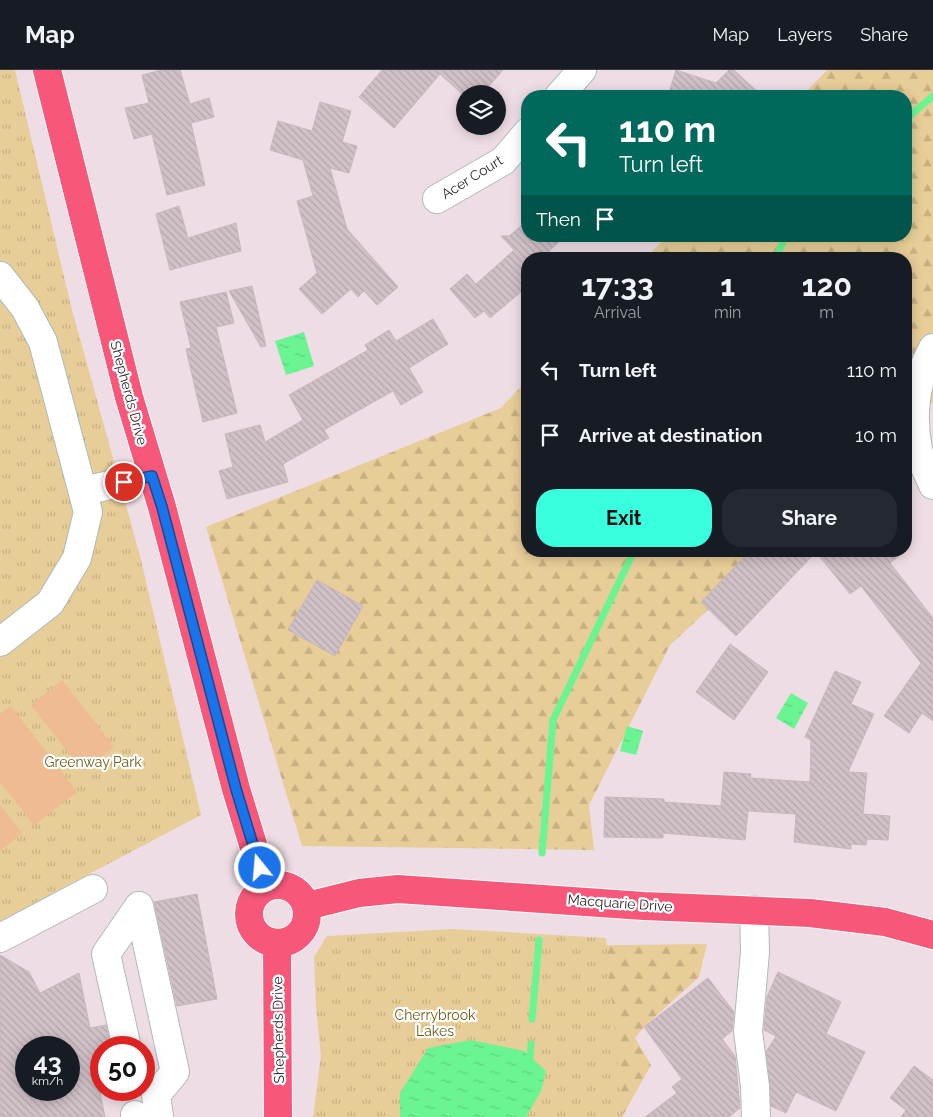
<!DOCTYPE html>
<html lang="en">
<head>
<meta charset="utf-8">
<style>
	body { margin:0; font-family:Raleway,sans-serif; background:#242831; color:#f1f3f6; height:100vh; display:flex; flex-direction:column; font-size:19px; white-space:nowrap }
	* { box-sizing:border-box; margin:0 }
	p { font-size:16px; color:#9ea1a6 }
	.icon { flex:none; width:28px; height:28px; fill:none; stroke:currentColor; stroke-width:2; stroke-linecap:round; stroke-linejoin:round }
	.map { position:relative; flex:1; overflow:hidden }
	.details { position:absolute; left:521px; top:182px; width:391px; height:305px; display:flex; flex-direction:column; background:#171b24; border-radius:20px; box-shadow:0 2px 12px #0003 }
	.details>* { flex:none }
	.banner { position:absolute; left:521px; top:20px; width:391px; height:152px; border-radius:20px; box-shadow:0 2px 12px #0003; background:#00695c; color:#fff; overflow:hidden }
	.controls { position:absolute; left:456px; top:15px; display:grid; gap:10px }
	.controls a { display:grid; place-items:center; width:50px; height:50px; border-radius:50%; background:#171b24; box-shadow:0 2px 12px #0003; font-size:25px }
	.speed { position:absolute; left:15px; top:966px; display:flex; gap:10px; font-size:25px; font-weight:700; text-align:center }
	.speed>* { display:grid; place-content:center; width:65px; height:65px; border-radius:50%; background:#171b24; box-shadow:0 2px 12px #0003; line-height:1 }
	.speed small { font-size:12px; font-weight:400 }
	.speed .limit { border:8px solid #d22; background:#fff; color:#111 }
	.pin { position:absolute; display:grid; place-items:center; width:42px; height:42px; color:#fff; margin:-21px; border:2px solid #fff; border-radius:50%; box-shadow:0 1px 5px #0007 }
	.me { position:absolute; width:55px; margin:-28px; rotate:343deg; stroke-linejoin:round; filter:drop-shadow(0 0 4px #0008) }
	.turn { display:flex; align-items:center; gap:18px; height:105px; padding:0 15px; font-size:22px }
	.turn .icon { width:65px; height:65px; stroke-width:2.5 }
	.turn b { display:block; font-size:35px; line-height:42px }
	.then { display:flex; align-items:center; height:48px; padding:0 15px; background:#0003; gap:10px; font-size:19px }
	.eta { display:flex; justify-content:space-evenly; align-items:center; height:85px; text-align:center }
	.eta b { font-size:30px; font-weight:700; line-height:35px }
	.action { display:flex; gap:10px; margin-top:auto; padding:10px 15px }
	.action a { flex:1; height:58px; border-radius:20px; background:#38ffde; color:#111; font-size:20px; font-weight:700; line-height:58px; text-align:center }
	.action a+a { background:#242831; color:#f1f3f6 }
	ul { padding:0; list-style:none }
	li { display:flex; align-items:center; gap:15px; height:65px; padding:0 15px }
	li div { flex:1 }
	li b { display:block; font-size:19px }
	li em { font-style:normal }
	header { display:flex; align-items:center; gap:30px; box-sizing:border-box; height:70px; padding:0 25px; background:#171b24; border-bottom:1px solid #363941 }
	header strong { font-size:24px }
	nav { display:flex; gap:28px; margin-inline-start:auto; font-size:18px }
	.map>svg:first-child { display:block }
	.forest { fill:url(#forest-firs) }
	.park { fill:url(#park-tufts) }
	.pitch { fill:#eebb92 }
	.water { fill:url(#water-ripples) }
	.lines { fill:none; stroke-linecap:round; stroke-linejoin:round }
	.stream { stroke:#6bf492; stroke-width:7 }
	.building { fill:url(#building-back-hatch); stroke:#c9b6bd; fill-rule:evenodd }
	.minor-casing { stroke:#adbcb9; stroke-width:30 }
	.major-casing { stroke:#fff; stroke-width:30 }
	.minor { stroke:#fff; stroke-width:28 }
	.major { stroke:#f7587a; stroke-width:28 }
	.route-casing { stroke:#114b97; stroke-width:12 }
	.route { stroke:#1a73e8; stroke-width:9 }
	.labels { text-anchor:middle; dominant-baseline:central; stroke-width:4.5; stroke-linejoin:round; paint-order:stroke }
	.street-label { font-size:14px; fill:#2b2b2b; stroke:#fff }
	.park-label { font-size:14px; fill:#6d5d17; stroke:#fff }
</style>
</head>
<body>
<header>
<strong>Map</strong>
<nav><a>Map</a><a>Layers</a><a>Share</a></nav>
</header>
<div class="map">
<svg width="933" height="1047" viewBox="0 0 933 1047">
	<defs>
		<pattern id="forest-firs" width="22" height="20" patternUnits="userSpaceOnUse" patternTransform="scale(1.25)"><rect width="22" height="20" fill="#e7cd97"/><path d="M5 1l3.5 6h-7zM16 11l3.5 6h-7z" fill="#c6b082"/></pattern>
		<pattern id="park-tufts" width="24" height="20" patternUnits="userSpaceOnUse" patternTransform="scale(1.25)"><rect width="24" height="20" fill="#e7cd97"/><path d="M3 7l-1-3M5 7V3M7 7l1-3M15 17l-1-3M17 17v-4M19 17l1-3" fill="none" stroke="#c6b082"/></pattern>
		<pattern id="water-ripples" width="26" height="14" patternUnits="userSpaceOnUse" patternTransform="scale(1.25)"><rect width="26" height="14" fill="#6bf492"/><path d="M2 4q2-2 4 0t4 0M15 11q2-2 4 0t4 0" fill="none" stroke="#5dd17e"/></pattern>
		<pattern id="building-back-hatch" width="6" height="6" patternUnits="userSpaceOnUse" patternTransform="scale(1.25)"><rect width="6" height="6" fill="#d0c1c7"/><path d="M-1 5l2 2M0 0l6 6M5-1l2 2" fill="none" stroke="#b3a6ab"/></pattern>
	</defs>
	<rect width="100%" height="100%" fill="#eedde4"/>
	<path class="forest" d="M827,0H933V332L906,357V189H645L667,166H906V26H802Z
		M527,310L528,481H772L670,575L589,735L594,780L302,776L206,457L501,338Z
		M707,874L699,907L644,957L635,968L651,995L622,1047H313L321,986L547,876Z"/>
	<path class="park" d="M0,0H15L71,236L140,486L201,745L0,851Z
		M453,859L606,868L623,1047H316L321,986L316,938L314,887L327,866Z"/>
	<path class="pitch" d="M62,610L114,677L83,701L31,635Z
		M11,636L77,722L34,755L0,712V644Z
		M0,735L22,763L0,781Z"/>
	<path class="water" d="M304,262L314,296L286,305L275,271Z
		M791,623L808,633L794,659L776,648Z
		M627,656L643,661L636,685L620,681Z
		M471,970L524,981L546,1001L541,1021L526,1047H400V1023L428,978Z"/>
	<g class="lines">
		<path class="stream" d="M906,49L933,26
			M775,189L786,166
			M542,783L553,650L634,481
			M532,949L539,870
			M530,988L531,974"/>
	</g>
	<path class="building" d="M162,0H180L190,34L209,28L214,47L191,53L205,115L167,125L152,64L134,69L125,38L149,33L142,5Z
		M382,0H503L482,24H462L440,4L394,58L359,27Z
		M676,0L716,13L729,0H734L762,26H668Z
		M320,32L351,41L342,72L357,76L349,103L330,98L347,159L398,217L377,235L364,221L358,227L351,219L322,244L299,219L317,203L297,131L313,126L303,90L270,80L278,51L312,61Z
		M179,136L188,168L236,153L241,181L170,200L156,144Z
		M528,150V166H565L541,189H528V216L490,248L484,241L475,248L450,219L467,204L476,214L514,180L501,166H509Z
		M252,216L266,276L261,277L229,221Z
		M226,222L234,253L216,257L237,343L203,352L186,279L191,278L180,232Z
		M433,249L448,274L409,298L423,322L401,335L393,321L324,360L329,368L283,394L288,412L227,429L219,401L233,397L225,364L260,355L265,372L303,350L289,325L368,280L365,275L389,260L396,271Z
		M750,481H905L890,493L933,548V651L922,643L909,663L884,646L921,593L861,516L850,524L816,482L736,566L701,532Z
		M317,510L363,536L335,586L288,560Z
		M730,574L768,602L734,650L696,622Z
		M835,601L861,612L851,634L874,644L848,702L867,703L863,744L890,746L888,770L867,769L866,775L851,774V779L794,772L796,744L748,741L745,770L663,763V768L604,767L605,727L664,729V732L721,736L724,702L751,704L750,708L810,712L811,670L805,667Z
		M197,824L217,929L177,936L154,832Z
		M0,885L29,902L40,923L79,903L90,958L106,955L111,978H101V1027L105,1047H0ZM26,978H69V1020H26Z
		M778,902L841,932L826,964L865,982L836,1041L796,1022L786,1043L771,1036L766,982L776,966L764,960L767,927Z
		M708,908L734,942L732,961L722,969L735,986L740,1038L729,1047H645L677,1023L672,1017L682,1009L644,957Z
		M914,996L933,1010V1047H901L906,1040L890,1028Z"/>
	<g class="lines">
		<defs>
			<path id="minor" d="M559,26L582,0
				M437,129L503,91L528,62
				M0,206L25,238L43,272L88,442L77,488L50,533L0,572
				M933,278C916,309 911,344 918,379C921,391 928,403 933,415
				M83,421L151,406
				M139,836L175,1002L156,1025L159,1047
				M754,840L755,882L748,961L755,1016L756,1047
				M0,868L93,819
				M127,978L106,884L139,836
				M135,1045L136,1047"/>
			<path id="major" d="M47,0L129,327L162,437L236,719L266,817
				M249 844a29 29 0 1 1 58 0a29 29 0 1 1-58 0Z
				M307,836L359,823L398,819L644,836L810,843L885,852L933,865
				M277,874L278,1047"/>
		</defs>
		<use href="#minor" class="minor-casing"/>
		<use href="#major" class="major-casing"/>
		<use href="#minor" class="minor"/>
		<use href="#major" class="major"/>
	</g>
	<g class="lines">
		<defs>
			<path id="route" d="M124,412L152,406L162,437L236,719L260,798"/>
		</defs>
		<use href="#route" class="route-casing"/>
		<use href="#route" class="route"/>
	</g>
	<g class="labels">
		<g class="street-label">
			<text transform="translate(472 107) rotate(-32)">Acer Court</text>
			<text transform="translate(129 323) rotate(75)">Shepherds Drive</text>
			<text transform="translate(620 833) rotate(4)">Macquarie Drive</text>
			<text transform="translate(278 960) rotate(-91)">Shepherds Drive</text>
		</g>
		<g class="park-label">
			<text x="93" y="692">Greenway Park</text>
			<text x="435" y="945">Cherrybrook<tspan x="435" dy="16">Lakes</tspan></text>
		</g>
	</g>
</svg>
<div class="controls">
<a><svg class="icon" aria-label="layers" viewBox="0 0 24 24"><path d="M12 4l9 5-9 5-9-5zM3 14l9 5 9-5"/></svg></a>
</div>
<div class="speed"><div>43<small>km/h</small></div><div class="limit">50</div></div>
<div class="pin" style="left:124px;top:412px;background:#d93025"><svg class="icon" aria-label="arrive" viewBox="0 0 24 24"><path d="M6 21V4h12l-3 4 3 4H6"/></svg></div>
<svg class="me" style="left:260px;top:798px" viewBox="-20 -20 40 40"><circle r="17" fill="#1a73e8" stroke="#fff" stroke-width="3"/><path d="M0-11L8 9 0 5-8 9z" fill="#fff"/></svg>
<div class="banner">
<div class="turn"><svg class="icon" aria-label="left" viewBox="0 0 24 24"><path d="M17 20v-9H6M10 6l-5 5 5 5"/></svg><div><b>110 m</b>Turn left</div></div>
<div class="then">Then<svg class="icon" aria-label="arrive" viewBox="0 0 24 24"><path d="M6 21V4h12l-3 4 3 4H6"/></svg></div>
</div>
<section class="details">
<div class="eta">
<div><b>17:33</b><p>Arrival</p></div>
<div><b>1</b><p>min</p></div>
<div><b>120</b><p>m</p></div>
</div>
<ul>
<li><svg class="icon" aria-label="left" viewBox="0 0 24 24"><path d="M17 20v-9H6M10 6l-5 5 5 5"/></svg><div><b>Turn left</b></div><em>110 m</em></li>
<li><svg class="icon" aria-label="arrive" viewBox="0 0 24 24"><path d="M6 21V4h12l-3 4 3 4H6"/></svg><div><b>Arrive at destination</b></div><em>10 m</em></li>
</ul>
<div class="action"><a>Exit</a><a>Share</a></div>
</section>
</div>
</body>
</html>
